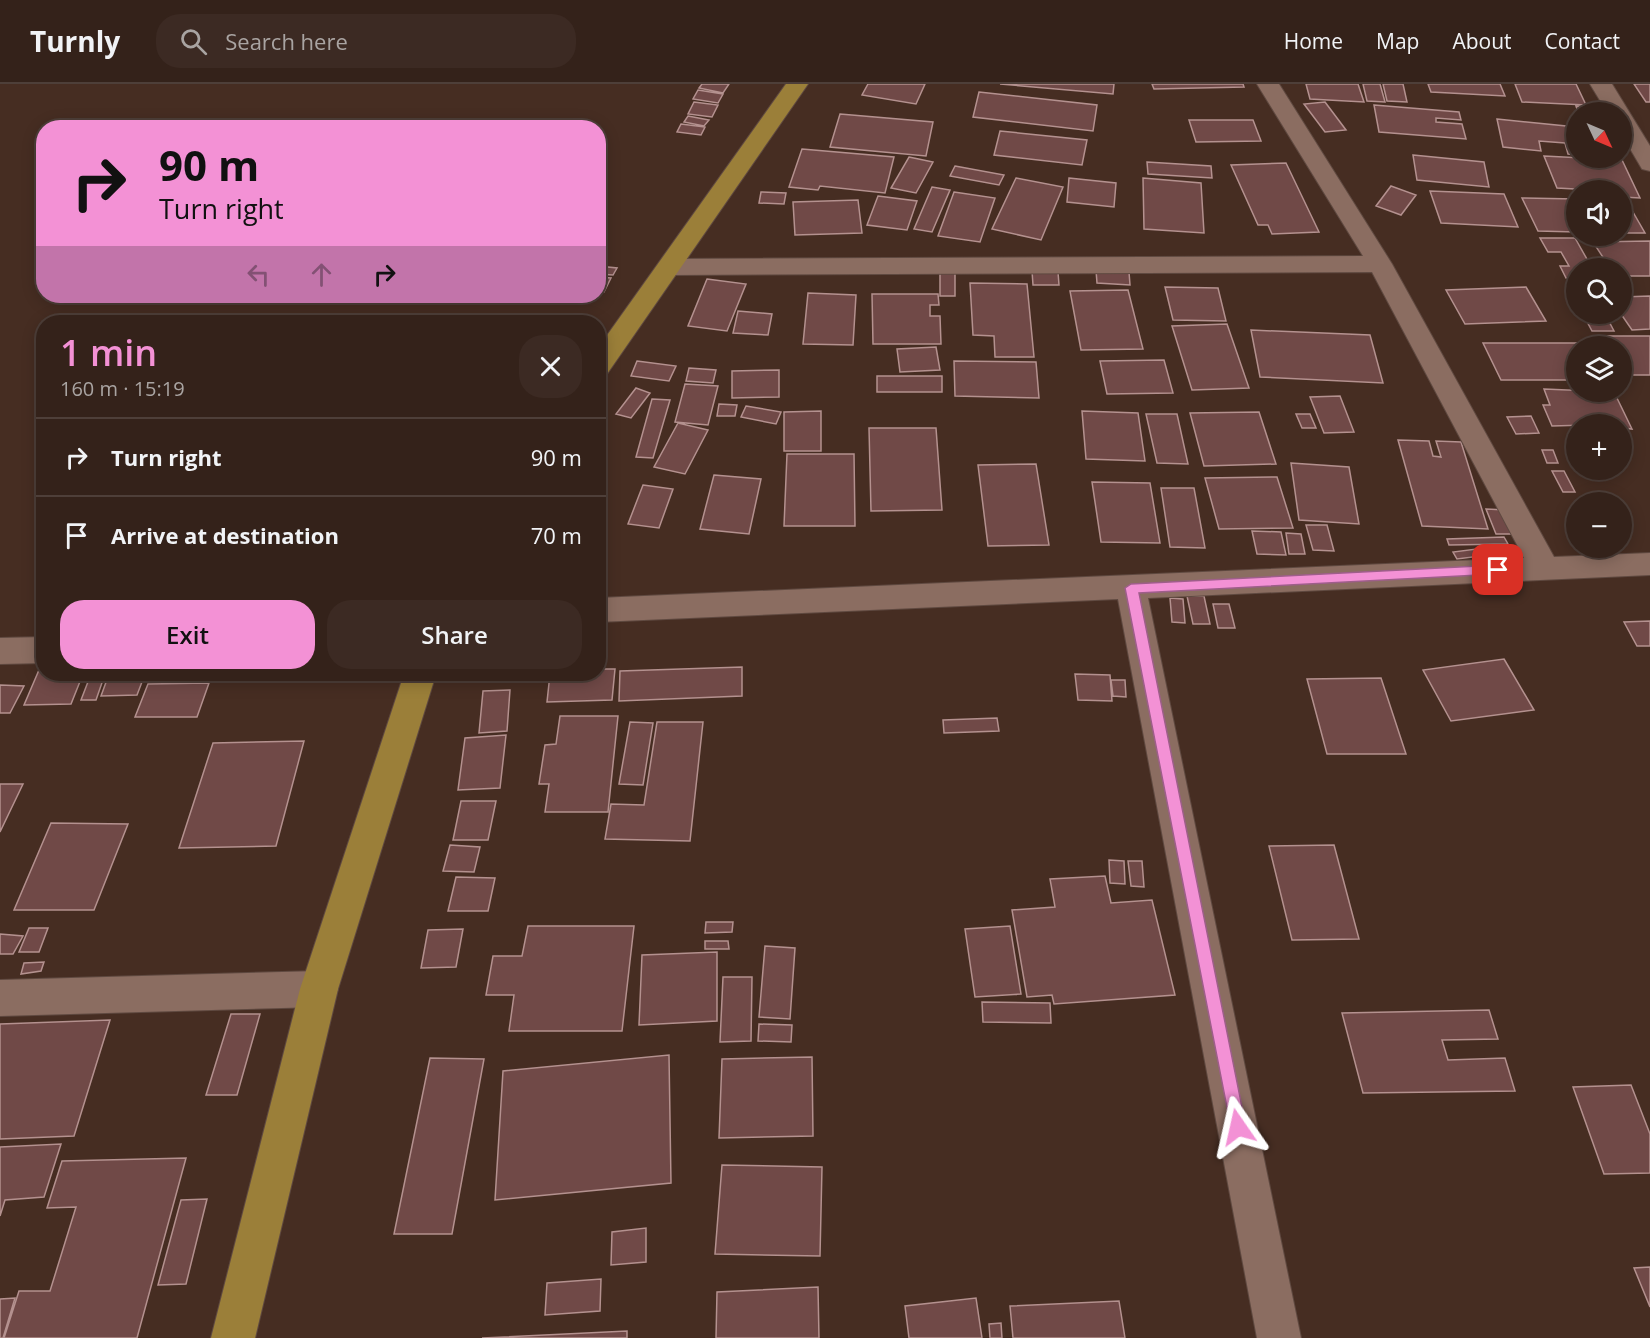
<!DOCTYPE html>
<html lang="en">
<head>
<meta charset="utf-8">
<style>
	body { margin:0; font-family:"Open Sans",sans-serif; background:#3c2a23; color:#f1f3f6; height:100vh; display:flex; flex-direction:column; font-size:22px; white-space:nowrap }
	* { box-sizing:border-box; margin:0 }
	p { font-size:20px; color:#a9a4a2 }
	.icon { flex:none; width:33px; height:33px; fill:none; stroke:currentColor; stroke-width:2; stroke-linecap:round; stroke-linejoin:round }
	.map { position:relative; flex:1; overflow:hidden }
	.details { position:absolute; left:36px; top:231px; width:570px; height:366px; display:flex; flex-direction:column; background:#34221a; border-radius:24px; box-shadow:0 3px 15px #0003,0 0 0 2px #4e3f39 }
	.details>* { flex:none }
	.banner { position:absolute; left:36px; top:36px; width:570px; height:183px; border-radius:24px; box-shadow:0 3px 15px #0003,0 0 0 2px #4e3f39; background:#f391d5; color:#111; overflow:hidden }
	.needle { width:39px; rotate:134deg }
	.tools { position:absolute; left:1566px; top:18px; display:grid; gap:12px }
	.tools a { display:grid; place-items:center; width:66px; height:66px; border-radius:50%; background:#34221a; box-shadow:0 3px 15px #0003,0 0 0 2px #4e3f39; font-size:30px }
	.pin { position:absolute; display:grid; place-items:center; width:51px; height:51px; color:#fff; margin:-26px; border-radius:12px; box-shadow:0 3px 9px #0006 }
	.me { position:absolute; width:66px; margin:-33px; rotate:349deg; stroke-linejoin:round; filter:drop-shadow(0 0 4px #0008) }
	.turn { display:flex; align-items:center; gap:21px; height:126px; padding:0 24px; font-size:27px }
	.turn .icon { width:78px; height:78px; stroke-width:2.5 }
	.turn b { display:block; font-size:42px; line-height:51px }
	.lanes { display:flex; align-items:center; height:57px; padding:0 24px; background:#0003; justify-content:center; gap:30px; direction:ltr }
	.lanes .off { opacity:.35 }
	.round { display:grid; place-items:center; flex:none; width:63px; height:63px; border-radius:24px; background:#3c2a23 }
	.summary { display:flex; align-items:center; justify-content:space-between; height:102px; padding:0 24px }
	h1 { font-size:36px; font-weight:600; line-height:45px; color:#f391d5 }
	.cta { display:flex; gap:12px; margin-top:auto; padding:12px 24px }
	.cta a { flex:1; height:69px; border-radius:24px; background:#f391d5; color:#111; font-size:24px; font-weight:600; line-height:69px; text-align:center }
	.cta a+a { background:#3c2a23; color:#f1f3f6 }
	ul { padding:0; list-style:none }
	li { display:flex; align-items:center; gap:18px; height:78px; padding:0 24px; border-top:2px solid #4e3f39 }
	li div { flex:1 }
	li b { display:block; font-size:22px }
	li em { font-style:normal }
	header { display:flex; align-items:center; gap:36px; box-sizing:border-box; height:84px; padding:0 30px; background:#34221a; border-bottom:2px solid #4e3f39 }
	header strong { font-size:28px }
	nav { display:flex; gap:33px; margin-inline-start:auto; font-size:21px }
	.search { width:420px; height:54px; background:#3c2a23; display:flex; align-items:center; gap:15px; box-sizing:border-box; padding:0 21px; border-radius:24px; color:#a9a4a2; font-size:22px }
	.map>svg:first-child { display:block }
	.building { fill:#704947; stroke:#b4918f; stroke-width:1.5 }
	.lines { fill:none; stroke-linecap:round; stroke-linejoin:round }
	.minor-casing { stroke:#5f4940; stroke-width:2 }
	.major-casing { stroke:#5f4940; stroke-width:2 }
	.minor { fill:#8b6d61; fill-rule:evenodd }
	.major { fill:#9b7f39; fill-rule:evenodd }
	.route { fill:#f391d5; stroke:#9e5e8a; stroke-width:1.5 }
</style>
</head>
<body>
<header>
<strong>Turnly</strong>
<div class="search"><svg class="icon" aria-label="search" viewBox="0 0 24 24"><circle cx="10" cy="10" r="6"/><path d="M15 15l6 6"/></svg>Search here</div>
<nav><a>Home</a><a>Map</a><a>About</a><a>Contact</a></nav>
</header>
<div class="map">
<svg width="1650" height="1254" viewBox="0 0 1650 1254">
	<rect width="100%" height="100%" fill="#462d22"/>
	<path class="building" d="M702,0H729L723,9L699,4Z
		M868,0H925L916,20L862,11Z
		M1000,0H1114L1113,10Z
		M1152,0H1243L1244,3L1154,5Z
		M1306,0H1358L1364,18L1310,15Z
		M1363,0H1380L1385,18L1367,17Z
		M1383,0H1403L1407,18L1387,17Z
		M1428,0H1500L1505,12L1431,8Z
		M1515,0H1576L1586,21L1522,18Z
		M1634,0H1650V18H1646Z
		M698,6L723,10L718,19L693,15Z
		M979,8L1097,21L1093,47L973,33Z
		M694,18L718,21L712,33L688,30Z
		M1325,18L1346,46L1325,48L1304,20Z
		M1374,21L1459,28L1461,36L1436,34V38L1462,40L1466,55L1379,48Z
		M1576,22L1611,25L1612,28H1578Z
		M840,30L933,38L926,72L830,63Z
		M688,32L709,36L704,42L684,38Z
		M1497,35L1576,43V71L1568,70L1565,59L1539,57L1541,67L1503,63Z
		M1189,36H1253L1261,57L1196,58Z
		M681,40L705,43L701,51L677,48Z
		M1000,47L1087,56L1082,81L994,71Z
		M802,65L894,73L885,109L820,102L818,106L789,103Z
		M1413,71L1484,78L1489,103L1417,96Z
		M1544,72L1622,76L1640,114L1622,113V106H1576V109L1575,105L1557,104Z
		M909,73L933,78L916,109L891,104Z
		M1147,78L1211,82L1212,94L1148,90Z
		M1286,79L1319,148L1272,150L1268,141H1258L1231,81Z
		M955,82L1004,91L999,101L950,92Z
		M1016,94L1063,103L1041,156L992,145Z
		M1069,94L1116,99L1114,123L1067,118Z
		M1143,94L1201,99L1204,149L1144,145Z
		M1391,102L1416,111L1401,131L1376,122Z
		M932,103L950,106L932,148L914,145Z
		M1430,107L1504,110L1518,143L1441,139Z
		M761,108L786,109L784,120L759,119Z
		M954,108L995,114L980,158L938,152Z
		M878,112L917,117L907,146L867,141Z
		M1522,114L1576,115V148L1538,147Z
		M858,116L862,149L795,151L793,118Z
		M1622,116H1626L1645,149H1622Z
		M1540,154H1575L1592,184H1576V194H1566L1560,182H1569L1561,168H1548Z
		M1650,157V192H1622V184H1610L1593,158Z
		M598,182L617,184L613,191L598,190Z
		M1096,186L1129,188L1130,201L1097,199Z
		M940,187H955V212H940Z
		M1032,187L1058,188L1059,201H1033Z
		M598,193L611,194L604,208L598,207Z
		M707,195L746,200L727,247L688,242Z
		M970,199L1027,200L1034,273H995L994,252L973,251Z
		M1165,203L1218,204L1226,237L1173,236Z
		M1526,203L1546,237L1465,240L1446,206Z
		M1128,206L1143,265L1081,266L1070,207Z
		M808,209L856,211L853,261L803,260Z
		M872,210H938L939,221H930V232H940L941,260H873Z
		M1650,212V245L1632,246L1621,230L1622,213Z
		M738,227L772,230L768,251L733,249Z
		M1583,230H1605L1614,247H1592Z
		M1227,240L1249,304L1192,306L1172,242Z
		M1251,246L1370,251L1383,299L1260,293Z
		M1604,252H1650V291H1626L1622,283V262H1610Z
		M1483,259H1590L1592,262H1576V296H1501Z
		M936,263L940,286L900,288L897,265Z
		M1164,276L1173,309L1107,310L1100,277Z
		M637,277L676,282L669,297L631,292Z
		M954,277L1036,278L1039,314L955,312Z
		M689,284L716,286L713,299L686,297Z
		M779,286V313L732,314V287Z
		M877,292H942V308H877Z
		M685,300L718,302L708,341L675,338Z
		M636,304L650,309L631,334L616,330Z
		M1544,305L1614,308L1632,345L1622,344V340L1552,342L1543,321H1550Z
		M1340,312L1354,348L1324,349L1310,313Z
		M652,315L670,316L653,374L636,373Z
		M719,320L737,321L735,332H717Z
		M746,322L781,328L776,340L741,333Z
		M821,327V367H784V328Z
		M1082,327L1138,329L1145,377L1086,375Z
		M1259,328L1276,380L1204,382L1190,329Z
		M1146,330H1177L1188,380L1157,379Z
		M1296,330H1310L1316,344H1302Z
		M1531,332L1539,349L1516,350L1507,333Z
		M678,339L708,346L685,390L654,383Z
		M869,344H936L942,426L871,427Z
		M1398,356L1429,357L1433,372L1441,373L1436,357L1461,358L1488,445L1422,442Z
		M1542,366H1553L1558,379H1547Z
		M787,370H854L855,442H784Z
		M1291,379L1349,383L1359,440L1299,436Z
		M1036,380L1049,461L988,462L978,381Z
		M1552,387H1564L1575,408H1563Z
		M714,391L761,395L749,450L700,445Z
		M1277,393L1293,444L1219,445L1205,394Z
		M1092,398L1150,399L1160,459L1101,458Z
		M643,401L673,405L659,444L628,440Z
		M1161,404H1194L1205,464L1170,463Z
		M1486,425L1506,426L1516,450H1496Z
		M1306,441H1327L1334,467L1313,466Z
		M1252,447L1281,448L1286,471L1257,470Z
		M1286,449L1301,450L1305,470H1289Z
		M1504,453L1508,460L1449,461L1447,455Z
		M1508,461L1513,468L1457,475L1453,468Z
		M1187,512H1204L1210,540H1193Z
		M1170,514L1183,515L1185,539L1172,538Z
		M1213,520H1229L1235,544H1218Z
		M1650,537V562H1637L1624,538Z
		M1504,575L1534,626L1451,637L1423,586Z
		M742,583V612L619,617L620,587Z
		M598,585H615L612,616L547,618L550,590H598Z
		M39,586H44V590H83L71,620L24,621Z
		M91,590H105L96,616H81Z
		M109,590H145L137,611L101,612Z
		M152,590H214L211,596H149Z
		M1075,590L1110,591L1112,617L1078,616Z
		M1381,594L1406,670H1327L1307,595Z
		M1111,596H1125L1126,613L1113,612Z
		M209,599L197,633H135L148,600Z
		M0,601L24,602L10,629H0Z
		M510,606L507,647L479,649L483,607Z
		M560,632H618L608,728H545L549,700H539L545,661L556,660Z
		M997,634L999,647L944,649L943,636Z
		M630,638L653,639L643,701L619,700Z
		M657,638H703L690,757L605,755L611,720L644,721Z
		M506,651L500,704L458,706L465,654Z
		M304,657L276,762L179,764L213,659Z
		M0,700H23L0,748Z
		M461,717H496L488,756H453Z
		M51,739L128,740L94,826H14Z
		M450,761L480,763L474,788L443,787Z
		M1334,761L1359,855L1292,856L1269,762Z
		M1109,776L1124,777L1125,800L1110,799Z
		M1128,777H1142L1144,803L1131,802Z
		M1105,792L1111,819L1152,816L1175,911L1054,920L1052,911L1027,913L1012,826L1055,823L1050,795Z
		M456,793L495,794L488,827H448Z
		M706,838H733L732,848L705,849Z
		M528,842H634L622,947H509L514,911H486L493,872H522Z
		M1010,842L1021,910L975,913L965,845Z
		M29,844H48L39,868H19Z
		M463,845L456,883L421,884L428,846Z
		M0,850L23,852L13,870H0Z
		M705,857H728L729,865H705Z
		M765,862L795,864L790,935L759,933Z
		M717,868V937L639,941L642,871Z
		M44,878L41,887L21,890L24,879Z
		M723,893H752L751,957L720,958Z
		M982,918L1050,919L1051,939L983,938Z
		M1489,926L1498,955L1442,956L1448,976L1505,974L1515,1007L1363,1009L1342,929Z
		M231,930H260L237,1011H206Z
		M110,936L74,1052L0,1055V940Z
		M759,940L792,941L791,958L758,957Z
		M669,971L671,1099L495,1116L503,987Z
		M812,973L813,1052L719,1054L722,975Z
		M430,974L484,975L452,1150H394Z
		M1631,1001L1650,1050V1089L1604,1090L1573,1003Z
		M61,1060L44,1113L5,1116L0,1132V1063Z
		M186,1074L137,1254H4L19,1207H50L76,1123L47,1124L62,1077Z
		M722,1081L822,1083L820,1172L715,1170Z
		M207,1115L186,1200L158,1201L181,1116Z
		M646,1144V1178L611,1181L612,1148Z
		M1650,1183V1223L1634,1184Z
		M601,1195L600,1227L545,1231L547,1199Z
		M818,1203L819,1254H716L717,1208Z
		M15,1214L3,1254H0V1215Z
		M976,1214L982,1254H909L905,1222Z
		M1119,1217L1125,1254H1013L1010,1222Z
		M1001,1239L1002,1254H990L989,1240Z
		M627,1247V1254H482Z"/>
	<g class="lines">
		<defs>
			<path id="minor" d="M1257,0H1279L1392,180L1554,473L1650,469V491L1148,514L1301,1254H1257L1118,515L598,538V514L1524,474L1372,188L669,191L660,188L657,183L660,178L669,175L1363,172Z
				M1590,0H1612L1650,62V87L1642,85L1622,51V28H1607Z
				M44,553V579L0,580V554Z
				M319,887L333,892L338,905L333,918L319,923L0,932V896Z"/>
			<path id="major" d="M786,0H808L607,290L598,293V264Z
				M404,590H436L338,905L255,1254H211L300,905Z"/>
		</defs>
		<use href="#minor" class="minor-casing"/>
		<use href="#major" class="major-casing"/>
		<use href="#minor" class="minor"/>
		<use href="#major" class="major"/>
	</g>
	<path class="route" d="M1498,481L1504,486L1498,490L1139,509L1246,1043L1244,1049L1238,1052L1232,1049L1125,504L1131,500Z"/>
</svg>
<div class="tools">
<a><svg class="needle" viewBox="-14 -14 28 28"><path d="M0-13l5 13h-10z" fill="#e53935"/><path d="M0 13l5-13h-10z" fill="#a9a4a2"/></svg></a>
<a><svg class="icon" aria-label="sound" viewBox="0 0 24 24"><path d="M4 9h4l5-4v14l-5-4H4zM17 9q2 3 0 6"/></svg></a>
<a><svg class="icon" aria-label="search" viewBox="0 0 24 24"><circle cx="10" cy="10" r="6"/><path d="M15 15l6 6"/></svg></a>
<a><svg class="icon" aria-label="layers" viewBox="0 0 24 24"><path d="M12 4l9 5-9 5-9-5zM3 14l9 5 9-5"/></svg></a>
<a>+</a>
<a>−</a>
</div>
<div class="pin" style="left:1498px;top:486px;background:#d93025"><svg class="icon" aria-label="arrive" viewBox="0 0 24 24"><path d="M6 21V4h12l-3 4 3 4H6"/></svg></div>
<svg class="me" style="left:1238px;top:1043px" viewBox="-20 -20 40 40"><path d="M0-17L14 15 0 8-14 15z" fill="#f391d5" stroke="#fff" stroke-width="4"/></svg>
<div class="banner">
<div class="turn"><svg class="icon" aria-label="right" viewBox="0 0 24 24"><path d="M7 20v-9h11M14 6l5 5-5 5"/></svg><div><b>90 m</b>Turn right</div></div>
<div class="lanes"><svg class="icon off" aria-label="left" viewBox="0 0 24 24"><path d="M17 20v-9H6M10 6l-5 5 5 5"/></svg><svg class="icon off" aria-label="ahead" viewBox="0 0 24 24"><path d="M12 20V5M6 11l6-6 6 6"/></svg><svg class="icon" aria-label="right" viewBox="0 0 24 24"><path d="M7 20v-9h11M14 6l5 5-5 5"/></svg></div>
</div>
<section class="details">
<div class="summary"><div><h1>1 min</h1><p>160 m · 15:19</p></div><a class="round"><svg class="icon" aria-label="close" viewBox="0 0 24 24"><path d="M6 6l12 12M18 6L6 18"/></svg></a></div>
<ul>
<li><svg class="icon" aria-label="right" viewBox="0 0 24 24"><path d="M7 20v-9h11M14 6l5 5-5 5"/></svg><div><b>Turn right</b></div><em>90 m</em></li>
<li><svg class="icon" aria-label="arrive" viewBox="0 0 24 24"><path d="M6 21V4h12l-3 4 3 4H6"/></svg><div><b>Arrive at destination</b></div><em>70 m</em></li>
</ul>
<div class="cta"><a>Exit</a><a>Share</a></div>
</section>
</div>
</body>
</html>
